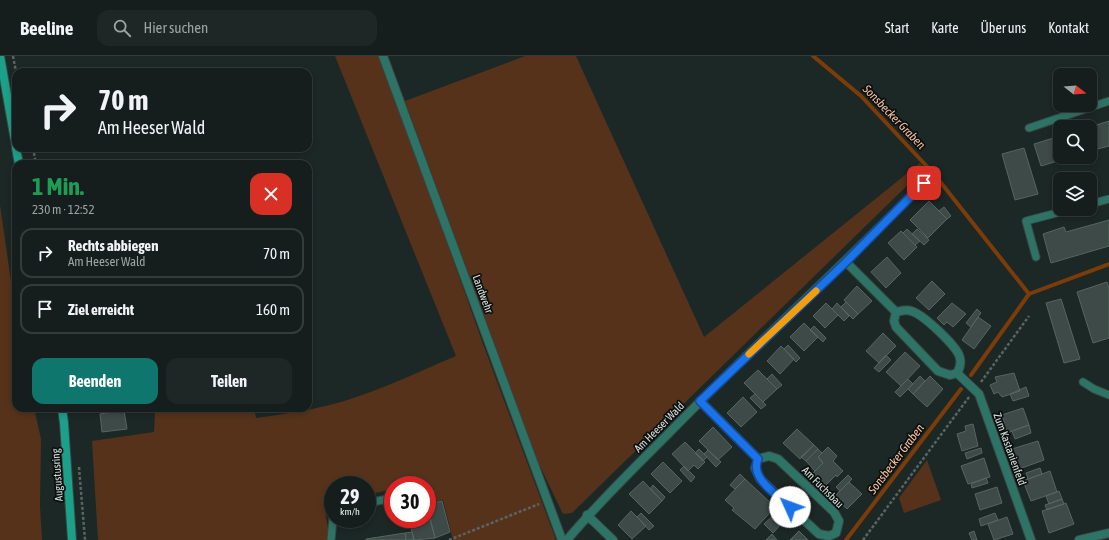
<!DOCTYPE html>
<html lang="de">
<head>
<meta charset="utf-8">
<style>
	body { margin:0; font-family:"Asap Condensed",sans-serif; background:#1e2725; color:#f1f3f6; height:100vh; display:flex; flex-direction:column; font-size:15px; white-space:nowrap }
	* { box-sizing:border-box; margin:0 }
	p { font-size:13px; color:#9da2a3 }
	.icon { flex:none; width:22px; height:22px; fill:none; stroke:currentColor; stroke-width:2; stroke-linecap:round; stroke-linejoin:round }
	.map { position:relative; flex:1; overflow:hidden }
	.details { position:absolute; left:12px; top:104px; width:300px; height:252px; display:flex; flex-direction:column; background:#151e1c; border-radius:12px; box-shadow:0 2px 6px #0003,0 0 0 1px #343c3b }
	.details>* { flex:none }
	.banner { position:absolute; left:12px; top:12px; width:300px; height:84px; border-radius:12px; box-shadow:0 2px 6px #0003,0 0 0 1px #343c3b; background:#151e1c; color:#f1f3f6; overflow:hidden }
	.needle { width:26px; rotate:107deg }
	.fabs { position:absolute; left:1053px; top:12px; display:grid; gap:8px }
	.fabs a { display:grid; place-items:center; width:44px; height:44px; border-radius:8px; background:#151e1c; box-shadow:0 2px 6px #0003,0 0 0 1px #343c3b; font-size:20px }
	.speed { position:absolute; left:324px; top:420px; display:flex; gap:8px; font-size:20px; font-weight:700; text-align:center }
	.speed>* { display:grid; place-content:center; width:52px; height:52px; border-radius:50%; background:#151e1c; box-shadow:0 2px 6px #0003,0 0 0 1px #343c3b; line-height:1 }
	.speed small { font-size:10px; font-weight:400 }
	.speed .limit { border:6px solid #d22; background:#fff; color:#111 }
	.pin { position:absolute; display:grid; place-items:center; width:34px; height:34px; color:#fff; margin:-17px; border-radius:8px; box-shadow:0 2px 6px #0006 }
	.me { position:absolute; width:44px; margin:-22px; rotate:313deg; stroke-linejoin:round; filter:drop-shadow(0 0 3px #0008) }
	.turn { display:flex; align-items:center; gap:14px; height:84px; padding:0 20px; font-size:18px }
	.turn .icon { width:52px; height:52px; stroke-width:2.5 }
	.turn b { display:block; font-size:28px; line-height:34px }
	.round { display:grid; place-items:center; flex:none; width:42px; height:42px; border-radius:12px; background:#1e2725 }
	.head { display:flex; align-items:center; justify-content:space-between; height:68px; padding:0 20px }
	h1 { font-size:24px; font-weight:700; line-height:30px; color:#1e9e55 }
	.cta { display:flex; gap:8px; margin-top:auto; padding:8px 20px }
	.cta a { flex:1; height:46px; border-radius:12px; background:#0f766e; color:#fff; font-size:16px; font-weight:700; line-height:46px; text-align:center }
	.cta a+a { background:#1e2725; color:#f1f3f6 }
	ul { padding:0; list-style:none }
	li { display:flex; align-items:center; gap:12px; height:50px; margin:0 8px 6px; padding:0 12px; border:2px solid #343c3b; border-radius:12px }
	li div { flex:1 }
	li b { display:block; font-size:15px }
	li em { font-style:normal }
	header { display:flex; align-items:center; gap:24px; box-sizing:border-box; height:56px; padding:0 20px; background:#151e1c; border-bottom:1px solid #343c3b }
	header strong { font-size:19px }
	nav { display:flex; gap:22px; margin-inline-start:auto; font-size:14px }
	.search { width:280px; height:36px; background:#1e2725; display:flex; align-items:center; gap:10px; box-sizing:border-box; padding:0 14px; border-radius:12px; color:#9da2a3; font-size:15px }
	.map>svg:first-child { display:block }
	.green { fill:#56321b }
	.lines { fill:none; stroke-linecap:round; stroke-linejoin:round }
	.stream { stroke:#7b3c0a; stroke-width:4 }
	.building { fill:#3d4a47; stroke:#576561 }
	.service-casing { stroke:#3a4643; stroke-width:9 }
	.minor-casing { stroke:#3a4643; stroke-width:10 }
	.secondary-casing { stroke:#3a4643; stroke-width:10 }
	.path { stroke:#5a6562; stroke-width:2.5; stroke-dasharray:3 2; stroke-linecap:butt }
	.service { stroke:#2e7466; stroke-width:7 }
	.minor { stroke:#2e7466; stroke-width:8 }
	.secondary { stroke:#1ba08a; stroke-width:8 }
	.route-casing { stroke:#114b97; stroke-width:10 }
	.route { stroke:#1a73e8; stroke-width:7 }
	.slow { stroke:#f59e0b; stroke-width:7 }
	.labels { text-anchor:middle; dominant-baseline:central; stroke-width:3.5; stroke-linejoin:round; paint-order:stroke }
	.street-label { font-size:11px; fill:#d9e1df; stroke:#0b100e }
	.water-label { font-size:12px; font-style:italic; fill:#fec4a2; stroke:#0b100e }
</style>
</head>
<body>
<header>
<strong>Beeline</strong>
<div class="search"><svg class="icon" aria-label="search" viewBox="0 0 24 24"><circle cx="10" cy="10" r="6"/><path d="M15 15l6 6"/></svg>Hier suchen</div>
<nav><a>Start</a><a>Karte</a><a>Über uns</a><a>Kontakt</a></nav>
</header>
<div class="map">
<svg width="1109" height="484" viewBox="0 0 1109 484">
	<rect width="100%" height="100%" fill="#1c2825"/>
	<path class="green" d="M335,0H381L483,288L556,484H453L443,444L427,448V429H393V433L367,439V429H333V446L324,448L329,478L328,484H98L92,385L154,376L155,356L146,357V352H254L256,362C285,358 313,354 341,346C381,334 418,316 456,300Z
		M525,0H576L704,281L920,107L924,113L572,457L563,458L538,406L405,45Z
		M0,149L16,260V352H34L41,383L40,450L42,484H0Z
		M927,404L941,444L904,457L899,442Z"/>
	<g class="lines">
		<path class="stream" d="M813,0L861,40L934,118L1029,238L971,319
			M1029,238L1109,208
			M846,484L961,333"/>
	</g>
	<path class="building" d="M1109,65V90L1090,95V71Z
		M1060,80V101H1071L1041,110L1034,88Z
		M1024,92L1038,138L1015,144L1002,98Z
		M929,145L947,163L928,182L910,164Z
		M944,151L951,160L947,163L939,155Z
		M1109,164V190L1051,207L1043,178L1064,171L1066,176Z
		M907,173L920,185L915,189L903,177Z
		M917,173L929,184L924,189L912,178Z
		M901,175L917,191L904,204L888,187Z
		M887,201L901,217L886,232L871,216Z
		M932,225L945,238L929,254L916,242Z
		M1107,226L1109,232V282L1093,287L1077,236Z
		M857,230L872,245L858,258L844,244Z
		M1061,243L1080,303L1064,307L1046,247Z
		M846,246L858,258L853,263L841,251Z
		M826,247L838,259L825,272L813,260Z
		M837,247L849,260L844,265L832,253Z
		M952,247L966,258L953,271L947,266L944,269L937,262Z
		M977,253L981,257L971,271L966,267Z
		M978,261L991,270L974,293L962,284Z
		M804,267L818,281L804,295L790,281Z
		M814,270L826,282L823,286L810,274Z
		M883,277L896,290L879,307L866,295Z
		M788,289L800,302L796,306L784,293Z
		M781,290L794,303L780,318L767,305Z
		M905,296L920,310L901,330L886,316Z
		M886,299L891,304L879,316L874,312Z
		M758,314L777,333L763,346L744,327Z
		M1014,317L1020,335L1002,341L998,336L994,338L990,329L997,326L995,321Z
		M772,318L782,329L777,333L767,323Z
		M920,320L925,325L913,338L908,333Z
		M930,320L943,333L927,351L913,338Z
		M908,323L913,328L900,341L895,336Z
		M1026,331L1029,340L1013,345L1010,338Z
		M755,338L766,349L761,353L750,342Z
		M743,341L757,356L741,371L727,357Z
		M109,352H124V354L109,356Z
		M1023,352L1029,369L1007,377L1002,359Z
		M124,354L127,373L102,376L100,358Z
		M973,368L978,390L962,395L957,378L966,375L965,370Z
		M1029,369L1031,377L1015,383L1012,375Z
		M713,371L732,391L718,404L699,385Z
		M797,373L814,389L800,403L783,387Z
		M1038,385L1044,404L1019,413L1012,393Z
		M685,386L705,406L698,413L694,409L688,415L672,398Z
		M814,389L818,393L806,405L801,401Z
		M828,391L837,400L833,405L843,415L837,421L836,419L824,431L812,418L823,407L818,401Z
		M981,392L982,397L967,403L965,397Z
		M699,393L707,401L703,405L695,397Z
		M818,393L822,397L818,401L823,407L815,415L806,405Z
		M708,394L721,406L716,411L704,398Z
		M984,402L990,421L968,428L961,410Z
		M663,406L682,425L670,437L651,418Z
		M684,410L695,421L691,426L680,414Z
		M1040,412L1042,418L1028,423L1026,417Z
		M1050,415L1057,436L1031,445L1023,425Z
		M740,418L745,423L735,433L730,429Z
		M848,419L852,423L840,435L836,431Z
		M986,422L988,427L972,432L971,428Z
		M745,423L775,451L755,473L732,454L734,452L725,444Z
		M643,425L662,445L649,458L629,438Z
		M849,426L862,438L847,453L834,441Z
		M653,429L665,441L662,445L650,433Z
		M997,431L1002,447L980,454L975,438Z
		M1059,435L1062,443L1049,448L1046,440Z
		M1062,443L1064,448L1047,454L1045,449Z
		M442,445L450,476L435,482L427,449Z
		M1066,447L1074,468L1049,477L1042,455Z
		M427,452L435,482L414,484L409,463H427Z
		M631,455L646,470L632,483L618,469Z
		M641,457L654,470L649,474L637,461Z
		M995,457L998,464L981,470L979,463Z
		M775,458L783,466L773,477L764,468Z
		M1007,461L1013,478L994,484L988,468Z
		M799,475L808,484H790Z
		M974,475L977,484H972L969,477Z
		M412,476L414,484H406L405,477Z
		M405,477L406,484H366V483Z
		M772,478L777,484H766Z"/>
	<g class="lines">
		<defs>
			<path id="service" d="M1029,72L1109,45
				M1090,148L1109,143
				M1036,201L1026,165L1072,153
				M1083,326L1094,333L1109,339
				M367,447L393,442
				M331,484L333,463"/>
			<path id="minor" d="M383,0L562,484
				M846,206L896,256L894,265L896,271L938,315L950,319L957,317L979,338L1031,484
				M896,256C901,255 906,253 911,255C923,258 954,288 959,299C962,306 960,312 957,317
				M700,345L758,403L755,412L760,423L819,478L829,480L836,477L839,465L834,456L778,403L769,400L758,403
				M587,459L613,484
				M567,484C598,447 633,413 667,379C751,293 840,212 924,127
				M1079,484L1109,477"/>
			<path id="secondary" d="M0,0L16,90
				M16,92L19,108
				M62,352L64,367L72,484"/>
		</defs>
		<use href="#service" class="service-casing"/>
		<use href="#minor" class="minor-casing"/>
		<use href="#secondary" class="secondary-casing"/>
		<path class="path" d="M13,0L16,16
			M33,92L36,108
			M981,326L1029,260
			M79,411L85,484
			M449,484L539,448
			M863,484L969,341"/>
		<use href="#service" class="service"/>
		<use href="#minor" class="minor"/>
		<use href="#secondary" class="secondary"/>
	</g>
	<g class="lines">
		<defs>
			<path id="route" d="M790,451C778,439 749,422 758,403L700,345L846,206L924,127"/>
		</defs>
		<use href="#route" class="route-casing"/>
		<use href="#route" class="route"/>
		<path class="slow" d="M749,298L816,235"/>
	</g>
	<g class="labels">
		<g class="street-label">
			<text transform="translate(483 238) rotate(70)">Landwehr</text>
			<text transform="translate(659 371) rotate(-45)">Am Heeser Wald</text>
			<text transform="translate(1010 393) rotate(70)">Zum Kastanienfeld</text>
			<text transform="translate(57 419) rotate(-94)">Augustusring</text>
			<text transform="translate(823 431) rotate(45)">Am Fuchsbau</text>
		</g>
		<g class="water-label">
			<text transform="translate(894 61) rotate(46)">Sonsbecker Graben</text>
			<text transform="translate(896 403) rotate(-53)">Sonsbecker Graben</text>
		</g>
	</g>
</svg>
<div class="fabs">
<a><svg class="needle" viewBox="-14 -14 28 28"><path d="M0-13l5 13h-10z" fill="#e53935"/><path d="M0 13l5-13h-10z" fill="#9da2a3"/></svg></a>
<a><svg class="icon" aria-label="search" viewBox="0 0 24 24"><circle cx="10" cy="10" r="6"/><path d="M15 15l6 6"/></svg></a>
<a><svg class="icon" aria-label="layers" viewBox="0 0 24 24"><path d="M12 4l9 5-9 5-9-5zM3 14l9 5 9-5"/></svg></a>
</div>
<div class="speed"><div>29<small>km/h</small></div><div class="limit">30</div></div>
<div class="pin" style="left:924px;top:127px;background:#d93025"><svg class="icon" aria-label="arrive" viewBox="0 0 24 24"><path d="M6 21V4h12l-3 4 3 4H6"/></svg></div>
<svg class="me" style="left:790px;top:451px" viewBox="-20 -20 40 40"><circle r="19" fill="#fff"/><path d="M0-13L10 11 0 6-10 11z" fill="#1a73e8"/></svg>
<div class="banner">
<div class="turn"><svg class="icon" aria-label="right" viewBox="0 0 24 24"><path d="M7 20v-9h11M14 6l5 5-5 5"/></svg><div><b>70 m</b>Am Heeser Wald</div></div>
</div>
<section class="details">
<div class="head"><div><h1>1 Min.</h1><p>230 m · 12:52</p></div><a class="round" style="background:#d93025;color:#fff"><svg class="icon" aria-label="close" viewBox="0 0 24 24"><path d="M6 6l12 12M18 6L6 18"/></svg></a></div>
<ul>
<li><svg class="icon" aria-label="right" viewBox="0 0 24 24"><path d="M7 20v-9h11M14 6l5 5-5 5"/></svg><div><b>Rechts abbiegen</b><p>Am Heeser Wald</p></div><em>70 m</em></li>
<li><svg class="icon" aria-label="arrive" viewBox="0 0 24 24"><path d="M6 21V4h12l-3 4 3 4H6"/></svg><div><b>Ziel erreicht</b></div><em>160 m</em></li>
</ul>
<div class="cta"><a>Beenden</a><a>Teilen</a></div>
</section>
</div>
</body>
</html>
